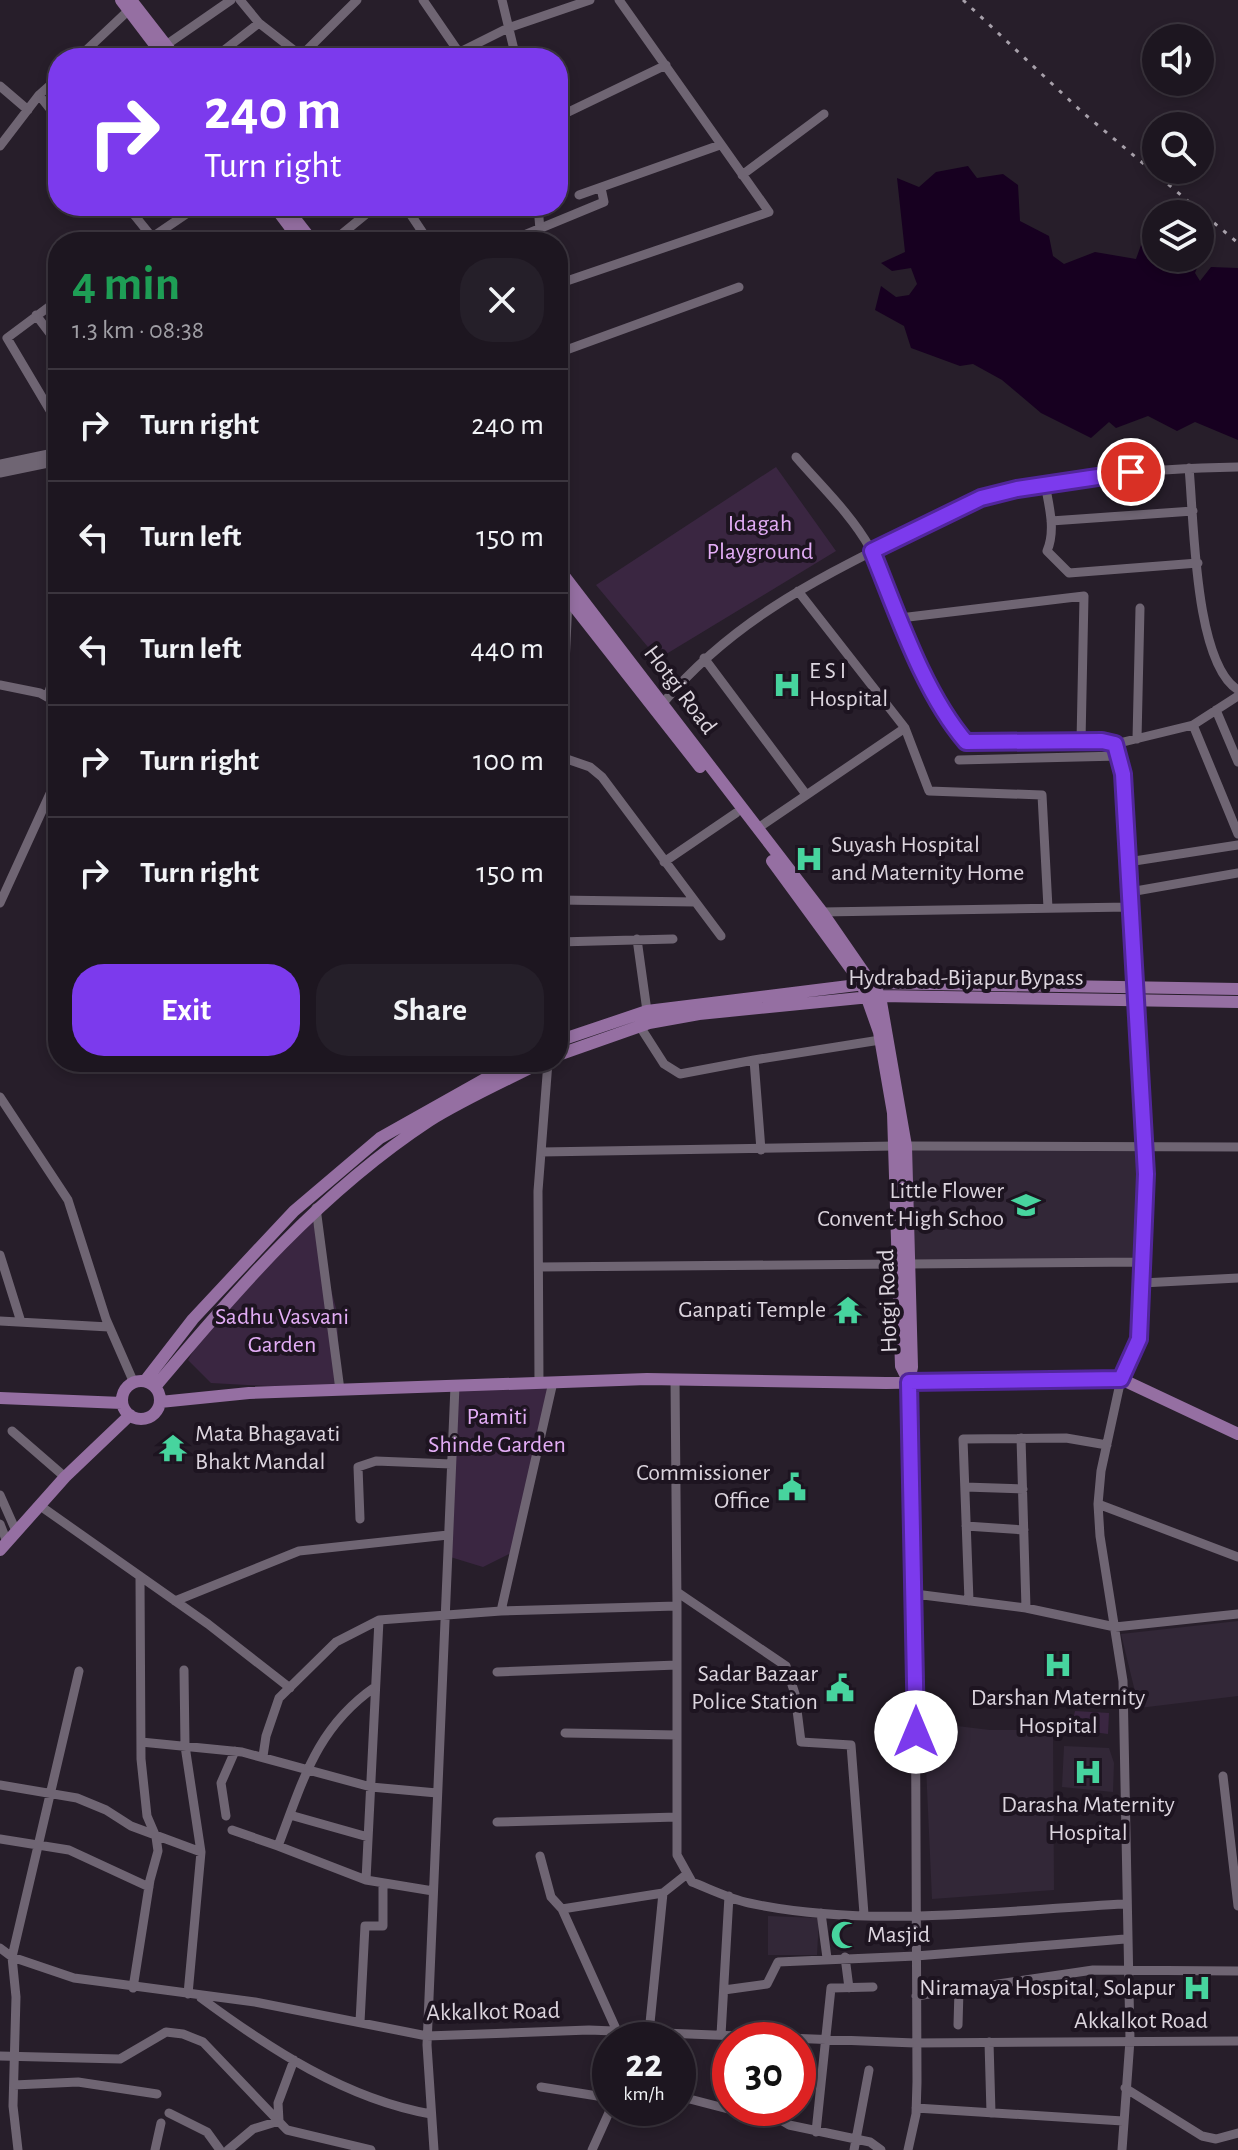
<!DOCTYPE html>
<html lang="en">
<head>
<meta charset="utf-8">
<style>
	body { margin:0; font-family:"Alegreya Sans",sans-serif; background:#251f29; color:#f1f3f6; height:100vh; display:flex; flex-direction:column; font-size:30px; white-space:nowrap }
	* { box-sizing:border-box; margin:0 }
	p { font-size:26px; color:#a09fa5 }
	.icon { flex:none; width:44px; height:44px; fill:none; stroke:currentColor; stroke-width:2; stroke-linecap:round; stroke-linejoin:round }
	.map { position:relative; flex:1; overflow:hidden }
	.panel { position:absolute; left:48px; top:232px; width:520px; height:840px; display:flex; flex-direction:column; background:#1d1620; border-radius:32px; box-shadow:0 4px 12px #0003,0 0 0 2px #3b353e }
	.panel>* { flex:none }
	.guide { position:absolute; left:48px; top:48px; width:520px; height:168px; border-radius:32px; box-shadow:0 4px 12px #0003,0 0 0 2px #3b353e; background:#7c3aed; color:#fff; overflow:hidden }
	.fabs { position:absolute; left:1142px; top:24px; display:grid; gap:16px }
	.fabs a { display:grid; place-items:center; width:72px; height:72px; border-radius:50%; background:#1d1620; box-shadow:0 4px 12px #0003,0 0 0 2px #3b353e; font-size:40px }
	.speed { position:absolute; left:592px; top:2022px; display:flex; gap:16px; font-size:40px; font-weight:700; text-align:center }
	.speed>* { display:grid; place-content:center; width:104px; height:104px; border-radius:50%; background:#1d1620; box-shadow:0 4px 12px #0003,0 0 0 2px #3b353e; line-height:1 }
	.speed small { font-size:20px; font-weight:400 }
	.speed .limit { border:12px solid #d22; background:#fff; color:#111 }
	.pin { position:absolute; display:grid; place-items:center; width:68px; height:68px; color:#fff; margin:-34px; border:4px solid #fff; border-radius:50%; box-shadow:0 2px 8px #0007 }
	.me { position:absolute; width:88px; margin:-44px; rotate:0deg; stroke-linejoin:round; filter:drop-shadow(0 0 6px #0008) }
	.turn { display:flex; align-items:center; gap:28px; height:168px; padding:0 24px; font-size:36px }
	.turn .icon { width:104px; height:104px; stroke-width:2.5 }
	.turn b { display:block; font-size:56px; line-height:68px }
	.round { display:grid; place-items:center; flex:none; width:84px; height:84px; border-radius:32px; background:#251f29 }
	.head { display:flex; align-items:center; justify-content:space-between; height:136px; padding:0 24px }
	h1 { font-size:48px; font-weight:700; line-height:60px; color:#1e9e55 }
	.button { display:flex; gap:16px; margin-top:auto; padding:16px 24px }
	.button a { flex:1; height:92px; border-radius:32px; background:#7c3aed; color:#fff; font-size:32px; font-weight:700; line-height:92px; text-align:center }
	.button a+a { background:#251f29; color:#f1f3f6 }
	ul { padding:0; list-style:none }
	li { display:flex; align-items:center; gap:24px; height:112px; padding:0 24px; border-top:2px solid #3b353e }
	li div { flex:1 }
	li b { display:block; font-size:30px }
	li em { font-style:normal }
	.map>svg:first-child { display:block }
	.built { fill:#322737 }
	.green { fill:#3a2641 }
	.water { fill:#170020 }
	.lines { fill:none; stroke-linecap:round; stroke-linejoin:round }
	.minor { stroke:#6f6573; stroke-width:9 }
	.major { stroke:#956fa2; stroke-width:12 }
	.rail { stroke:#a7a0aa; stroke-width:3; stroke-dasharray:4 8; stroke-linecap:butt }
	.route-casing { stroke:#51269a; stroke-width:20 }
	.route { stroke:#7c3aed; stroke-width:14 }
	.labels { text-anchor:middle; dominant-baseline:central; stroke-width:8; stroke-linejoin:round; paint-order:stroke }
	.park-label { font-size:24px; fill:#e3adf6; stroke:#1d1420 }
	.poi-label { font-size:24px; fill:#dcd5de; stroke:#1d1420; text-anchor:end }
	.street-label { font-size:24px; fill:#dcd5de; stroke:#1d1420 }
</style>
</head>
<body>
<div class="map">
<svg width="1238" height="2150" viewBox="0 0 1238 2150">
	<rect width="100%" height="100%" fill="#271e2a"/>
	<path class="built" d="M906,1146L1145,1149L1143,1262L910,1264Z
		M1238,1621V1696L1139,1708L1121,1634Z
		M924,1722L990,1730H1053L1054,1890L932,1899Z
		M1064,1746L1109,1748L1114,1763L1113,1792L1062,1787Z
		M768,1916L819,1918L817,1955H768Z"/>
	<path class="green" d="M776,467L836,551L658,659L596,585Z
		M311,1215L337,1312L340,1390L211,1383L188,1360L207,1328Z
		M553,1382L515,1551L483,1567L447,1556L455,1386Z
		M1075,1711L1109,1713L1108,1734L1071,1729Z"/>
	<path class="water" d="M968,166L977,178L1003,174L1018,185L1020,221L1049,236L1053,256L1064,264L1095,252L1136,259L1141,245L1163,261L1202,255L1195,273L1200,281L1211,267L1238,268V440L1195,422L1177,431L1148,416L1116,428L1109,422L1091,438L1041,413L1002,380L973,364L960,366L911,348L904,326L875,310L881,286L896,297L909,295L917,284L911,268L892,271L881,263L905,252L897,178L919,187L936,172Z"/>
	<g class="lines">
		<path class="minor" d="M240,0L259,23L304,58
			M423,0L458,51
			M502,0L516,58
			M166,45L231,0
			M302,55L357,0
			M78,58L131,8
			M214,58L259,23
			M448,58L508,28L590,0
			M58,78L39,95L58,119
			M0,86L28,110
			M558,117L666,65
			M0,146L39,95
			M742,175L824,114
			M579,195L720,145
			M127,206L156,242
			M405,206L429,242
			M538,206L541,242
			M145,242L198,206
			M332,242L376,206
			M507,242L604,202L601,188
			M558,284L769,212L619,0
			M58,300L7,338L58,424
			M36,315L58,344
			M558,353L739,287
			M558,378L559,385
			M796,457C821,486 851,514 870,548C906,610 918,687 966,742L1102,741L1115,744L1120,756
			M51,462L58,542
			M0,464L58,452
			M1189,468C1194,518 1194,663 1238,690
			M0,473L58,461
			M1045,484C1049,506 1056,530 1047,551L1069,573L1198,563
			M1051,521L1193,511
			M798,591L905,728L929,791L1042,795L1048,908
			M900,618L1084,596L1081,741
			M704,658L805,793
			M0,685L40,693L58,703
			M47,697L58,666
			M663,703C730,624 807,584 899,538C926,524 956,505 986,497C1068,474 1153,469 1238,467
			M1216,710L1238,762
			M1193,725L1238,834
			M1137,739L1140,608
			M1115,744L1193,725L1238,696
			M561,757L590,767L602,777L721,936
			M959,760L1120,756L1123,774L1146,1174L1139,1339L1121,1379L1101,1471L1098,1504L1100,1536L1123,1681L1130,2040L1122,2150
			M558,817L568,599
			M758,828L905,728
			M664,862L736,813
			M1128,862L1238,845
			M1130,892L1238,873
			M558,900L695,902
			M0,903L58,776
			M822,912L1130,907
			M637,939L647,1011
			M558,942L673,939
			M639,1025L664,1064L680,1074L754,1060
			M0,1097L68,1200L106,1319L134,1383
			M906,1146L1238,1147
			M761,1150L754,1060L880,1040
			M541,1152L895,1146
			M316,1208L340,1390
			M0,1255L21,1322
			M910,1264L1143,1262
			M539,1267L899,1264
			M1142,1283L1238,1278
			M0,1321L109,1327
			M539,1383L538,1191L548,1062
			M12,1431L65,1477
			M1021,1438L1026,1608
			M965,1487L1023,1489
			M0,1495L16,1531
			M1098,1504L1238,1557
			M39,1505L208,1624L290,1688
			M360,1519L358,1467L376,1461L451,1464
			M0,1524L7,1542
			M966,1526L1024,1530
			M677,1592L786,1666L795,1694L801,1742L851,1745L864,1914
			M915,1594L1026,1608L1115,1627L1238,1614
			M175,1601L299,1551L448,1535
			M969,1601L963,1439L1066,1438L1107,1445
			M677,1606V1855L692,1882C710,1889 730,1899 749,1903C871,1929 1002,1910 1125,1904
			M501,1611L677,1606L675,1379
			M379,1620L366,1880L433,1891
			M184,1670L185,1746L201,1852L188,1994
			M497,1672L677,1665
			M565,1733L677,1735
			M141,1742L242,1752L371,1787L437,1793
			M263,1756L266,1736L279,1698L336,1642L379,1620L501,1611L553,1382
			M1223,1776L1238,1906
			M0,1785L77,1798L106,1810L131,1826L201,1852
			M290,1815L368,1837
			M226,1816L221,1783L235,1751
			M497,1822L677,1817
			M232,1830L278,1846
			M0,1839L69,1850L149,1887
			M540,1856L551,1897L562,1909L621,2040
			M366,1880L278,1846C303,1781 316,1728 375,1687
			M562,1909L663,1893L687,1874
			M821,1913L827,1958
			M0,1948L12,1957L74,1978L255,2002L427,2036L589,2030L915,2043L1238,2041
			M845,1957L849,1988
			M133,1988L150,1880L158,1851L156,1837L147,1816L141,1759L140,1578
			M724,1990L767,1984L778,1962L916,1956L1125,1939
			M916,1996L1093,1970L1238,1971
			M201,1998C270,2049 346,2099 431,2114
			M360,2022L365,1926H383V1884
			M958,2025L959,1990
			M649,2033L663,1893
			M721,2035L729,1896
			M989,2042L991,2113
			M0,2056L120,2059L166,2032L183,2034L203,2042L287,2130L371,2150
			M14,2085L78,2082L157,2094
			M541,2087L610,2098
			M1125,2088L1202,2136L1216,2139L1238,2133
			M678,2096L732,2110L769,2113L789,2125L870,2142L881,2150
			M916,2108L1123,2121
			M169,2113L207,2132L220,2150
			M816,2132L831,1988L873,1987
			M18,2150L13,2106L16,1997L12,1957L79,1671
			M155,2150L161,2123
			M228,2150L253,2129L279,2121L278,2103L294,2060
			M434,2150L427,2045L455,1386
			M592,2150L611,2108
			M854,2150L869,2070
			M908,2150L916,2114L917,2082L915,1594L909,1382"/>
		<path class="major" d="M121,0L165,58
			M131,0L176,58
			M274,206L301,242
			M285,206L313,242
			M558,568L822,912L880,996L906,1146L912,1367L909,1382
			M558,586L700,767
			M772,861L862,984L879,1032L893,1113L901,1366L909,1382
			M558,1041L647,1011L873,983L1238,989
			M558,1055L649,1023L699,1014L880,996L1238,1002
			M145,1381L193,1319L294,1211L380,1138L515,1062
			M122 1400a19 19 0 1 1 38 0a19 19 0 1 1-38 0Z
			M155,1387C237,1289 321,1192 429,1121C464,1099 505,1081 542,1062
			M0,1398L122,1403
			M160,1402L249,1393L647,1379L886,1383L1121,1379L1238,1434
			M0,1550L65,1477L130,1415"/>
		<path class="rail" d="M963,0L1082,112L1238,243"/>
	</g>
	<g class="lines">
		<defs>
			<path id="route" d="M916,1732L909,1382L1121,1379L1139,1339L1146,1174L1123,774L1115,744L1102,741L966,742C923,692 897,612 872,551L981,498L1017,489L1131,472"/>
		</defs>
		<use href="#route" class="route-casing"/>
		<use href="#route" class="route"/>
	</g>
	<defs>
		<symbol id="hospital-bare" viewBox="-9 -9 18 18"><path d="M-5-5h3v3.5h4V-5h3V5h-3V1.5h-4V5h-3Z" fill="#47d49e" stroke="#1d1420" stroke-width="2.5" paint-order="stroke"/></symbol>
		<symbol id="university-bare" viewBox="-9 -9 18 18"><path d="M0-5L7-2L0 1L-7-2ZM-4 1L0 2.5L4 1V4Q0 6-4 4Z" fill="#47d49e" stroke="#1d1420" stroke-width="2.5" paint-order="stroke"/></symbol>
		<symbol id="temple-bare" viewBox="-9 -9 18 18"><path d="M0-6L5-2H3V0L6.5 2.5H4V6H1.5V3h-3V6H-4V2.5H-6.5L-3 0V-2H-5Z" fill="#47d49e" stroke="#1d1420" stroke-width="2.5" paint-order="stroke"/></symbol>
		<symbol id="civic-bare" viewBox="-9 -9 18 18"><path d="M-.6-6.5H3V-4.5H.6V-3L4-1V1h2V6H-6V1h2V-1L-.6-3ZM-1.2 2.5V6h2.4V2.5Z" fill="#47d49e" stroke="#1d1420" stroke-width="2.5" paint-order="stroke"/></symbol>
		<symbol id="mosque-bare" viewBox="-9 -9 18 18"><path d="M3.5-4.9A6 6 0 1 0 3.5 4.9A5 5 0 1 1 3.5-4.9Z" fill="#47d49e" stroke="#1d1420" stroke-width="2.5" paint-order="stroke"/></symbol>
	</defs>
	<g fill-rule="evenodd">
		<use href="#hospital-bare" x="767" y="665" width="40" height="40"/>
		<use href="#hospital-bare" x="789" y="839" width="40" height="40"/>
		<use href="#university-bare" x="1006" y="1185" width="40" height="40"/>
		<use href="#temple-bare" x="828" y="1290" width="40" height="40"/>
		<use href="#temple-bare" x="153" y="1428" width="40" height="40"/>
		<use href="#civic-bare" x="772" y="1467" width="40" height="40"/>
		<use href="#hospital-bare" x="1038" y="1645" width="40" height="40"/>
		<use href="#civic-bare" x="820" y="1668" width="40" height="40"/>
		<use href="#hospital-bare" x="1068" y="1752" width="40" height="40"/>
		<use href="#mosque-bare" x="825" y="1915" width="40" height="40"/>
		<use href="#hospital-bare" x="1177" y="1968" width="40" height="40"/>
	</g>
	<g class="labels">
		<g class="park-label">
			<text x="760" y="524">Idagah<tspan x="760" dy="28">Playground</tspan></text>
			<text x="282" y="1317">Sadhu Vasvani<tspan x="282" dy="28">Garden</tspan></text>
			<text x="497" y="1417">Pamiti<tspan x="497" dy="28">Shinde Garden</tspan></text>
		</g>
		<g class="poi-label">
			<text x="809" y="671" text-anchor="start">E S I<tspan x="809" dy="28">Hospital</tspan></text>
			<text x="831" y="845" text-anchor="start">Suyash Hospital<tspan x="831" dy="28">and Maternity Home</tspan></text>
			<text x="1004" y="1191">Little Flower<tspan x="1004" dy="28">Convent High Schoo</tspan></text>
			<text x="826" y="1310">Ganpati Temple</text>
			<text x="195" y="1434" text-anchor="start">Mata Bhagavati<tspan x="195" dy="28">Bhakt Mandal</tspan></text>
			<text x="770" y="1473">Commissioner<tspan x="770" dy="28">Office</tspan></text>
			<text x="818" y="1674">Sadar Bazaar<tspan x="818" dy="28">Police Station</tspan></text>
			<text x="1058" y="1698" text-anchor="middle">Darshan Maternity<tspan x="1058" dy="28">Hospital</tspan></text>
			<text x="1088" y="1805" text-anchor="middle">Darasha Maternity<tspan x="1088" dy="28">Hospital</tspan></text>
			<text x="867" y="1935" text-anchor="start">Masjid</text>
			<text x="1175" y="1988">Niramaya Hospital, Solapur</text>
		</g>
		<g class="street-label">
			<text transform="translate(680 690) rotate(53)">Hotgi Road</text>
			<text x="966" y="978">Hydrabad-Bijapur Bypass</text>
			<text transform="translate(888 1301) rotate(-92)">Hotgi Road</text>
			<text transform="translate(493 2012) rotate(-1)">Akkalkot Road</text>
			<text x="1141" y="2021">Akkalkot Road</text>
		</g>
	</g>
</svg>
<div class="fabs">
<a><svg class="icon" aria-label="sound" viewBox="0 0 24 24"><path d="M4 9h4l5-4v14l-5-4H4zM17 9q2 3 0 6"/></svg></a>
<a><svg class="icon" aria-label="search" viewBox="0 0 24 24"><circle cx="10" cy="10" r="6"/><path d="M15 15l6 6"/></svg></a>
<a><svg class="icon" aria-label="layers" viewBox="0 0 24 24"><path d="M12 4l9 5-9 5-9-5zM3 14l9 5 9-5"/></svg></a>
</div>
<div class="speed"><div>22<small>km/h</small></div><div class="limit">30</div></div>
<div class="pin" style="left:1131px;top:472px;background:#d93025"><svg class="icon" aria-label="arrive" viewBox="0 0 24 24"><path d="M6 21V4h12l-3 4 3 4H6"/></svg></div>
<svg class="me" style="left:916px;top:1732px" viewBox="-20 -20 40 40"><circle r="19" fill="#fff"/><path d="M0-13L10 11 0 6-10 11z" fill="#7c3aed"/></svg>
<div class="guide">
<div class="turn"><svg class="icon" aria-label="right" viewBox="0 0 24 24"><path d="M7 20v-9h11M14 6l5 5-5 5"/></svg><div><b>240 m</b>Turn right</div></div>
</div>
<section class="panel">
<div class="head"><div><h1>4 min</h1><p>1.3 km · 08:38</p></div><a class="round"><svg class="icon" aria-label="close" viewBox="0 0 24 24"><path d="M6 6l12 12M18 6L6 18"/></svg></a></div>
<ul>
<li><svg class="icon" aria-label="right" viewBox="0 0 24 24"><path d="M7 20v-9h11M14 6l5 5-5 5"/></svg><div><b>Turn right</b></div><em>240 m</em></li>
<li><svg class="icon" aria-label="left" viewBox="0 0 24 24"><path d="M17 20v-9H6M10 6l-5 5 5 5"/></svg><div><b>Turn left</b></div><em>150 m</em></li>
<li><svg class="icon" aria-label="left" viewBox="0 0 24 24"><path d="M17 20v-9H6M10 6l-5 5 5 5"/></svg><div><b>Turn left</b></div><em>440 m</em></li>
<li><svg class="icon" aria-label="right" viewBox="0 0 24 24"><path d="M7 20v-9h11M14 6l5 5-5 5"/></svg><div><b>Turn right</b></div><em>100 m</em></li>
<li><svg class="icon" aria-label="right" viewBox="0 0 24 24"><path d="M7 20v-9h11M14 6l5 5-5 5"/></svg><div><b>Turn right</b></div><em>150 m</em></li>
</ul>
<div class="button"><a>Exit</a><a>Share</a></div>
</section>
</div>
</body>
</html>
